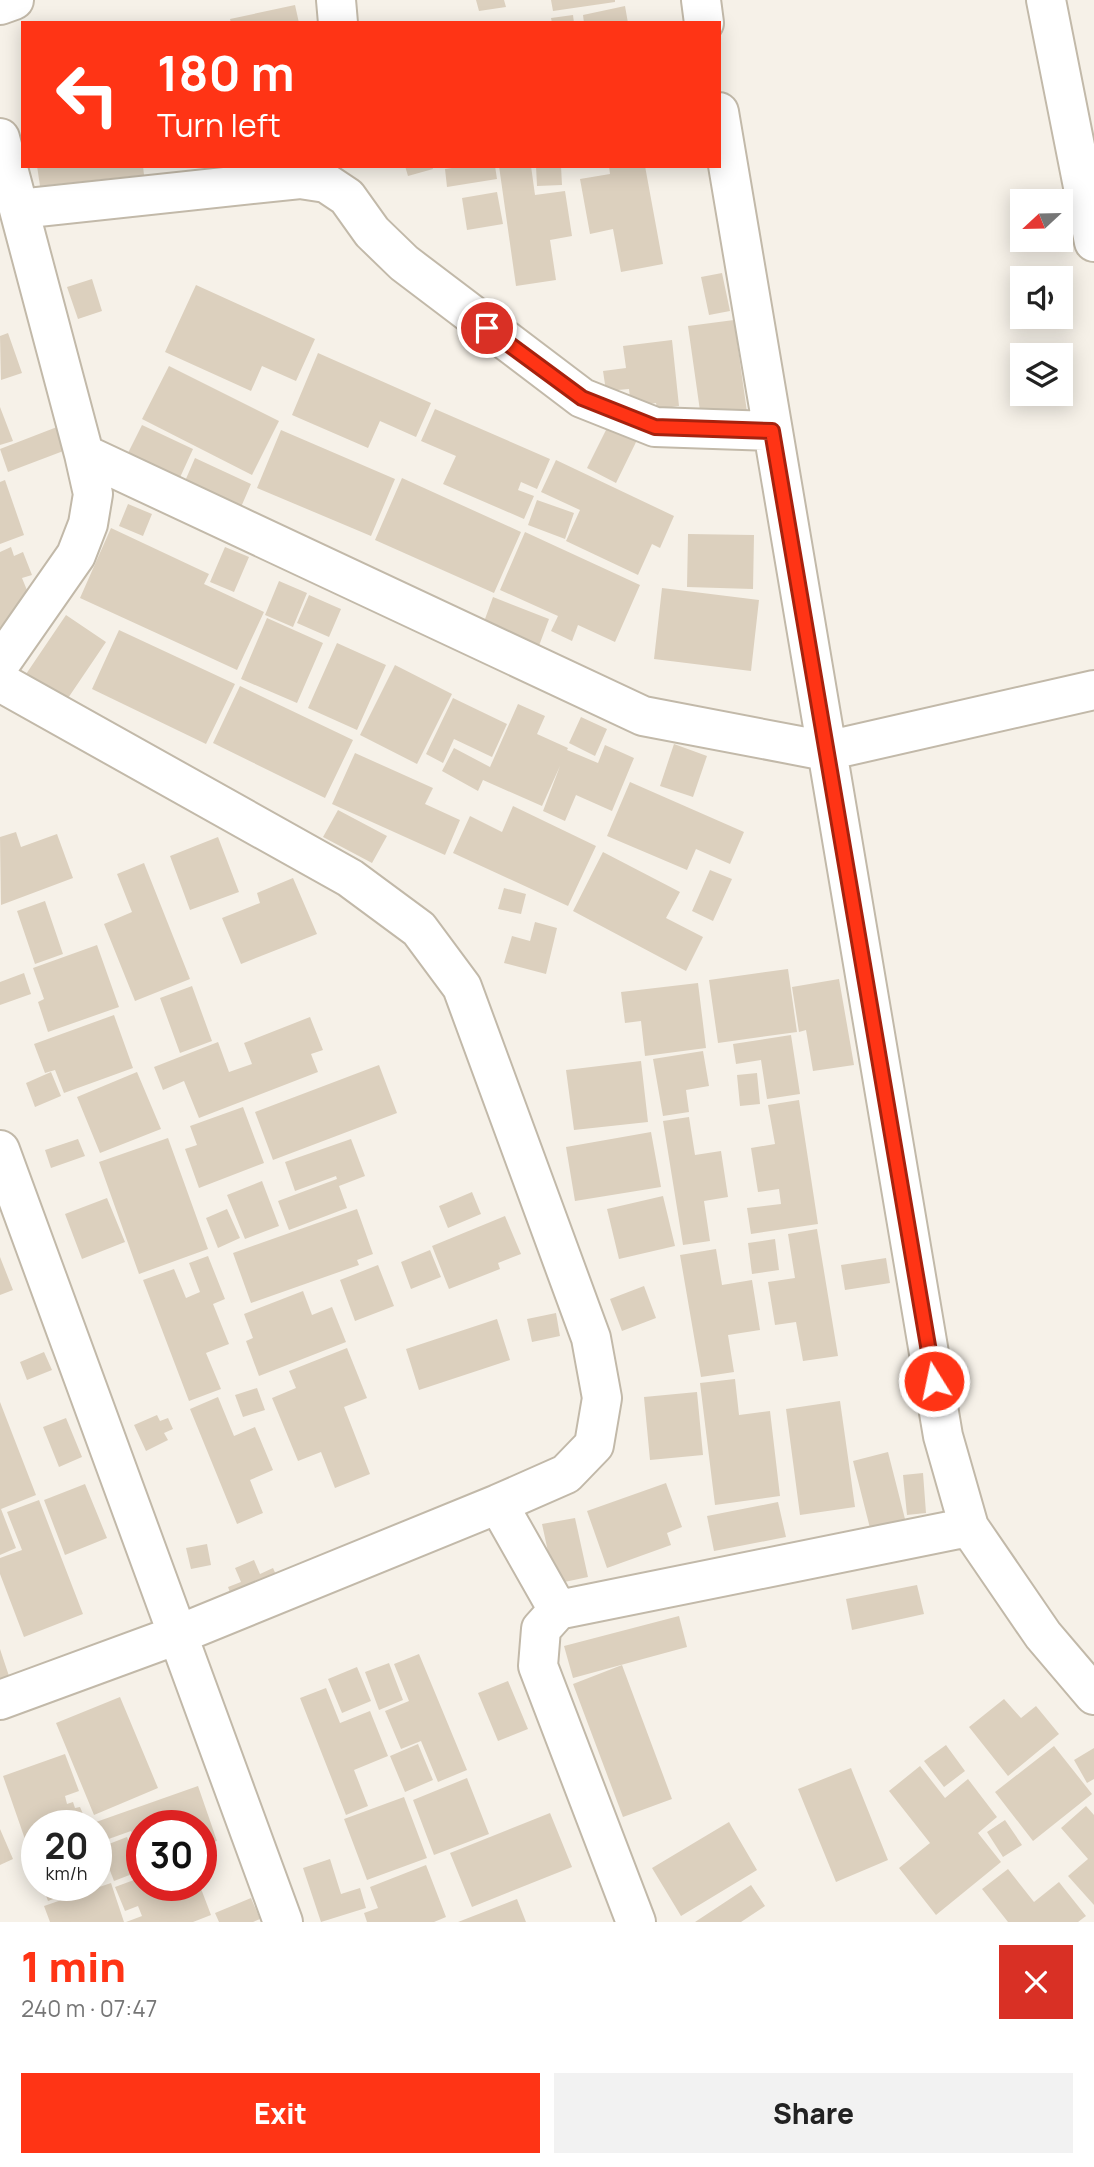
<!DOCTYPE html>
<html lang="en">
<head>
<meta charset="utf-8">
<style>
	body { margin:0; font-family:Manrope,sans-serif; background:#f2f2f2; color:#222; height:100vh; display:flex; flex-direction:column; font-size:26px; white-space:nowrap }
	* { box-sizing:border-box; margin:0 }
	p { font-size:23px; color:#767676 }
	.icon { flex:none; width:38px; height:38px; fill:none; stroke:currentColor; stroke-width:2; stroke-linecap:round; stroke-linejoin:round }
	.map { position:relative; height:1922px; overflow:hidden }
	.panel { display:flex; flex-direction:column; background:#fff; flex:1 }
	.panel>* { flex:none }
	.banner { position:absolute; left:21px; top:21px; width:700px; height:147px; border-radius:0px; box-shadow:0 4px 18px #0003; background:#ff3415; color:#fff; overflow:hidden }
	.needle { width:46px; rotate:248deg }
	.buttons { position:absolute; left:1010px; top:189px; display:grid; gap:14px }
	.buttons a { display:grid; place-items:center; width:63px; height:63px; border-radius:0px; background:#fff; box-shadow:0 4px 18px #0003; font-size:35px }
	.speed { position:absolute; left:21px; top:1810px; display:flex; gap:14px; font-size:35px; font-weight:700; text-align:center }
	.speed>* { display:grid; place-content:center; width:91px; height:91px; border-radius:50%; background:#fff; box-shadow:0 4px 18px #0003; line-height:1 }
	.speed small { font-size:18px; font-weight:400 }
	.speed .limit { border:10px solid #d22; background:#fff; color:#111 }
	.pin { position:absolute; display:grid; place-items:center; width:60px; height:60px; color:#fff; margin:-30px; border:4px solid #fff; border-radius:50%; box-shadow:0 2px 7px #0007 }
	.me { position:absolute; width:77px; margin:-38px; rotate:350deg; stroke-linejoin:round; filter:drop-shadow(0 0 5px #0008) }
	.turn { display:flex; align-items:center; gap:24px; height:147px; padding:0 21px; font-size:32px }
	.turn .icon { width:91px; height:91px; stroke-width:2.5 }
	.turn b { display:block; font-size:49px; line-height:60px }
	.round { display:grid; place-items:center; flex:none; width:74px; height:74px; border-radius:0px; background:#f2f2f2 }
	.overview { display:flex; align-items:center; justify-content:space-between; height:119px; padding:0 21px }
	h1 { font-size:42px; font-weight:800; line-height:52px; color:#ff3415 }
	.primary-button { display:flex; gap:14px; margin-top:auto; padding:14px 21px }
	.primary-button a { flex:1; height:80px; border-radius:0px; background:#ff3415; color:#fff; font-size:28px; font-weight:800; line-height:80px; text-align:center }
	.primary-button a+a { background:#f2f2f2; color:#222 }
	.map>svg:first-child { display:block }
	.building { fill:#dcd0be }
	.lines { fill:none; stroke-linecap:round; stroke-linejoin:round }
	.street-casing { stroke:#c2b9a9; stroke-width:42 }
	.street { stroke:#fff; stroke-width:38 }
	.route-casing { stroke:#a6220e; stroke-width:18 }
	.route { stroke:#ff3415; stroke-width:12 }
</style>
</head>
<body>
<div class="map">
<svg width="1094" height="1922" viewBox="0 0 1094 1922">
	<rect width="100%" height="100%" fill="#f6f1e8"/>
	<path class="building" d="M476,0H504L506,7L479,11Z
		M551,0H615V2L553,11Z
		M295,5L299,23H231L230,19Z
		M625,6L628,23H584L583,15Z
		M573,15L574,23H552L551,18Z
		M37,166H143L144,175L40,186Z
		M405,166H432L433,169L408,176Z
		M466,166H495L497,179L447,187L445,169Z
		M499,166H531L535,195L565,191L572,236L550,240L556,280L516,286Z
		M536,166H561L562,185L537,186Z
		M609,166H645L663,264L621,272L613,229L590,234L580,179L610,174Z
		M497,192L503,224L467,230L462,198Z
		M722,273L730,311L709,315L701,277Z
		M92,279L102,311L78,319L67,287Z
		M196,285L315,339L296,381L262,366L251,391L165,352Z
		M734,320L748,419L702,425L688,326Z
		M8,333L22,373L1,380L0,336Z
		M672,340L679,406L657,409L656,403L631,407L629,389L606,391L603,371L626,368L623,346Z
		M318,353L431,403L416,437L380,421L368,448L292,415Z
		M169,366L279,421L252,475L142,419Z
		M0,407L13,441L0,445Z
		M435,409L550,459L537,489L521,482L518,490L534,496L524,519L443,484L456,456L421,441Z
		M609,424L638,438L616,483L587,468Z
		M142,425L193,449L177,484L125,459Z
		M57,427L66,450L8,472L0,449Z
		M281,430L395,479L371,536L257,488Z
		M195,458L251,484L238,514L182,488Z
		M556,460L674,516L660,548L652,544L638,575L566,541L580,510L541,492Z
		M402,478L521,532L494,593L375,540Z
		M5,480L24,535L0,544V482Z
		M537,500L574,513L565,539L528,525Z
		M128,504L152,514L143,536L119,526Z
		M111,528L209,574L204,584L264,612L237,670L80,598Z
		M525,532L640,585L615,642L578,625L572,641L551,631L558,616L500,590Z
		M688,534L754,535L753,589L687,587Z
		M11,547L14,556L23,552L32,575L22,578L31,600L18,620L0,627V552Z
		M225,547L249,557L234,592L210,582Z
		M279,581L307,593L293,627L265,615Z
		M662,588L759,600L751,671L654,659Z
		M309,595L341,609L329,637L297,623Z
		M493,597L549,619L537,651L481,630Z
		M66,615L106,642L62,707L22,680Z
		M267,618L323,643L297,703L241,679Z
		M119,630L235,684L206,744L92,689Z
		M337,643L386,665L357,730L308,708Z
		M395,665L452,694L417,764L360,735Z
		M240,686L353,740L325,798L213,743Z
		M453,698L507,724L492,757L454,739L443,763L426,754Z
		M518,704L545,716L537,734L568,748L567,750L598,763L605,745L634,758L612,811L576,795L565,821L543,811L560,766L542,806L483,780L478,791L442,771L454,748L490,767Z
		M581,717L607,729L595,756L569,743Z
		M674,744L707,756L693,797L660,786Z
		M355,753L433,788L425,804L460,820L445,855L332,804Z
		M630,782L744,832L730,864L696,849L687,870L607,836Z
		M513,806L596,846L568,906L453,853L470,816L502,832Z
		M338,810L387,836L372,863L323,837Z
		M16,832L21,847L57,834L73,878L1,905L0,837Z
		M218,837L239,892L190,910L170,856Z
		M603,852L680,892L666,918L703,937L686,971L573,911Z
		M144,863L190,979L135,1001L104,924L132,912L117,874Z
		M710,870L732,879L713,921L692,911Z
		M293,878L317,934L241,964L222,918L260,903L257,893Z
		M504,888L526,894L521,914L498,909Z
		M45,901L63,954L35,964L17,911Z
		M535,922L557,928L546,974L504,963L512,936L530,941Z
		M97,945L119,1007L48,1032L38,1002L44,999L33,968Z
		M788,969L797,1032L718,1043L709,980Z
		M24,973L31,994L0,1005V982Z
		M839,979L854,1065L813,1071L806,1030L799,1032L792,987Z
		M698,983L706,1048L645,1056L641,1021L625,1023L621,992Z
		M192,986L212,1041L180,1053L160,998Z
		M114,1015L133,1068L64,1093L55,1070L45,1073L34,1044Z
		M310,1017L323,1050L311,1054L318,1072L199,1118L184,1081L163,1090L154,1067L218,1042L229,1072L252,1064L244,1043Z
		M791,1035L800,1094L767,1099L761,1060L736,1064L733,1044Z
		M703,1051L709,1086L686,1090L689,1112L663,1116L653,1059Z
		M641,1061L648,1122L574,1130L566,1070Z
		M379,1065L397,1113L273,1160L255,1112Z
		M51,1072L61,1096L35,1107L26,1083Z
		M137,1072L161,1129L100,1153L77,1097Z
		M757,1073L760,1104L740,1106L737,1075Z
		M799,1100L818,1224L751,1234L747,1208L781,1204L779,1189L758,1192L751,1148L775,1144L768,1105Z
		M243,1107L264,1163L199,1188L185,1149L197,1145L190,1126Z
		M689,1117L695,1155L721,1151L728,1197L704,1201L710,1241L683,1245L663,1121Z
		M651,1132L661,1187L575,1201L566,1147Z
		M168,1138L208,1249L139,1274L99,1162Z
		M78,1139L85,1156L51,1168L45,1150Z
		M351,1139L365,1176L339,1186L347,1208L289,1230L278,1201L337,1179L336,1176L295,1191L285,1162Z
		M262,1181L279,1226L245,1239L227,1195Z
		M472,1192L481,1214L448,1228L439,1206Z
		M663,1196L675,1246L619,1259L607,1209Z
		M107,1198L125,1242L82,1259L65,1214Z
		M227,1209L240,1238L218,1248L206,1218Z
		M357,1209L373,1254L357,1260L359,1265L251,1303L233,1253Z
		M505,1216L521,1254L498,1263L500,1269L449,1289L432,1246Z
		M817,1229L838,1356L803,1361L796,1322L775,1325L768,1282L795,1278L788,1234Z
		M775,1239L779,1270L752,1274L748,1243Z
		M716,1249L722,1285L752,1280L760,1330L728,1335L734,1372L701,1377L680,1255Z
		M430,1250L441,1277L411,1289L401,1262Z
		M208,1256L225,1299L213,1304L229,1344L206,1353L221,1389L189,1401L143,1280L174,1269L186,1298L200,1292L189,1263Z
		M0,1257L13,1290L0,1295Z
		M886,1258L890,1283L845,1290L841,1265Z
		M378,1265L394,1306L355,1321L340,1280Z
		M644,1286L656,1318L622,1331L610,1299Z
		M303,1291L312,1315L332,1307L346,1342L259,1376L246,1341L253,1338L244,1314Z
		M556,1313L560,1336L532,1342L527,1319Z
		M497,1319L510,1360L419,1390L406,1349Z
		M347,1348L367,1398L344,1407L370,1474L335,1488L321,1452L298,1461L272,1398L296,1388L289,1371Z
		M44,1352L52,1370L27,1380L20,1362Z
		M735,1379L739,1415L770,1411L780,1496L715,1505L700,1383Z
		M257,1388L265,1410L243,1417L235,1395Z
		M697,1392L703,1455L650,1460L644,1397Z
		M218,1397L234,1436L255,1427L273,1470L250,1480L263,1513L237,1524L190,1409Z
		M840,1401L855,1507L800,1515L786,1409Z
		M0,1402L36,1495L1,1509L16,1548L0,1555Z
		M157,1415L160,1421L168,1418L173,1429L164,1433L168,1440L146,1451L134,1425Z
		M66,1418L82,1457L59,1467L43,1427Z
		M888,1452L906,1523L871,1532L853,1461Z
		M923,1473L926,1513L907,1515L903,1475Z
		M666,1483L682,1527L667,1533L671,1545L607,1568L587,1511Z
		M85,1484L107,1538L65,1555L44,1500Z
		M39,1500L83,1614L24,1637L0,1574V1558L22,1550L7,1512Z
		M778,1502L786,1537L714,1551L707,1516Z
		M575,1518L588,1577L555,1584L542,1524Z
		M207,1544L211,1565L191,1569L186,1548Z
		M254,1560L260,1574L273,1568L280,1584L234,1603L228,1587L241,1582L235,1568Z
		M917,1585L924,1614L852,1630L846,1599Z
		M679,1616L687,1647L573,1678L564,1646Z
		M0,1649L9,1676L0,1679Z
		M419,1654L467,1770L438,1782L421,1741L401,1749L385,1711L409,1701L394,1664Z
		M389,1663L403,1700L379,1710L365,1672Z
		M622,1665L672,1799L623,1817L573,1684Z
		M357,1667L371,1701L342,1713L328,1679Z
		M508,1681L528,1729L498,1741L478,1693Z
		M326,1688L340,1723L370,1711L388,1756L354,1770L368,1806L346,1815L300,1698Z
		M120,1697L158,1788L94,1815L56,1723Z
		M1004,1699L1021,1718L1036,1706L1059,1734L1008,1776L969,1727Z
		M418,1744L433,1780L405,1792L390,1756Z
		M946,1745L965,1771L944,1787L924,1761Z
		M1054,1746L1092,1794L1033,1841L995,1792Z
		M1094,1748V1779L1087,1783L1074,1760Z
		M65,1754L79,1791L65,1796L67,1804L73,1802L75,1808L80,1807L86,1821L75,1825H37V1839L26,1842L3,1776Z
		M920,1766L945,1798L968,1779L997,1817L978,1833L1001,1862L936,1915L899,1868L930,1843L889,1791Z
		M851,1768L888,1860L836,1882L798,1789Z
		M467,1778L489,1834L434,1855L413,1800Z
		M198,1786L217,1841L201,1846V1825H142L141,1860L131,1831L103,1841L96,1822Z
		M404,1797L427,1858L367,1880L344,1819Z
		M1086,1806L1094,1815V1905L1068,1876L1088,1859L1061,1828Z
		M550,1813L572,1867L472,1907L450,1853Z
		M1005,1820L1022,1845L1003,1857L987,1832Z
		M729,1822L757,1870L681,1916L652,1868Z
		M0,1829L13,1859L0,1865Z
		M127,1837L140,1871L114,1881L101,1847Z
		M37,1843V1870H36L28,1847Z
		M330,1859L341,1894L360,1888L366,1908L321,1922L303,1868Z
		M426,1865L446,1917L434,1922H367L364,1913L378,1908L370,1887Z
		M1008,1869L1034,1902L1059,1882L1086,1916L1078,1922H1008L982,1889Z
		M142,1877V1885H192L194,1889L200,1886L211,1915L193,1922H126L142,1916L138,1906L125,1911L115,1887Z
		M111,1883L124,1922H50L44,1906Z
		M42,1885H91L48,1901Z
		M751,1885L765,1906L741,1922H695Z
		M251,1898L260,1919L253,1922H219L215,1913Z
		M517,1899L526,1922H458Z"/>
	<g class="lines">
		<defs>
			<path id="street" d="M336,0L338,23
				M701,0L704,23
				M1046,0L1094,242
				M0,5L14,0
				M719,112L943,1436L969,1527L1043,1635L1094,1695
				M0,138L84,454L93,494L88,524L76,555L0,664
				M19,209L300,179L326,183L347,197L372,232L404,263L582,398L655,427L772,431
				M84,454L643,716L826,751L1094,690
				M0,682L350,878L419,929L462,987L591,1338L602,1398L594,1445L566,1474L498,1504L177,1635L0,1700
				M0,1150L283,1922
				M498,1504L558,1610
				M636,1922L538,1666L541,1629L558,1610L969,1527"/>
		</defs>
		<use href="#street" class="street-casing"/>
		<use href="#street" class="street"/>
	</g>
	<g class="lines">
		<defs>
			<path id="route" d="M487,328L582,398L655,427L772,431L934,1381"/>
		</defs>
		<use href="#route" class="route-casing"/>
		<use href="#route" class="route"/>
	</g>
</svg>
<div class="buttons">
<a><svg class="needle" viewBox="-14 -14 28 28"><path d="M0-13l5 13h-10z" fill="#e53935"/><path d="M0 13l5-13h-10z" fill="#767676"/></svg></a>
<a><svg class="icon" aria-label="sound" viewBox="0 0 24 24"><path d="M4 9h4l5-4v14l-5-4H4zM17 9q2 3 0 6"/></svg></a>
<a><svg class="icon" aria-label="layers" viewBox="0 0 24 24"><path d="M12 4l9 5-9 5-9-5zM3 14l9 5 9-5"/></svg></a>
</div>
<div class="speed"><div>20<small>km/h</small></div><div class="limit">30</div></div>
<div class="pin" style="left:487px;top:328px;background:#d93025"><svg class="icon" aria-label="arrive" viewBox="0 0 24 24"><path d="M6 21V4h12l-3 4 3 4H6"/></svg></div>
<svg class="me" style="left:934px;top:1381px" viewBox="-20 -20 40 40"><circle r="17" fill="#ff3415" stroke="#fff" stroke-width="3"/><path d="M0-11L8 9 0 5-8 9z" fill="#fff"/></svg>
<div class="banner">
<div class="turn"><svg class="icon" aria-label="left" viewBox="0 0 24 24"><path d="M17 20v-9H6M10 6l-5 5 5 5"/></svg><div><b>180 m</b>Turn left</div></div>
</div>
</div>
<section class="panel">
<div class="overview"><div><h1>1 min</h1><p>240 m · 07:47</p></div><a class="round" style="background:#d93025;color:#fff"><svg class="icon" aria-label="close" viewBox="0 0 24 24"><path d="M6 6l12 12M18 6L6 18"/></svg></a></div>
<div class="primary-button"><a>Exit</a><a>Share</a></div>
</section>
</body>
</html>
